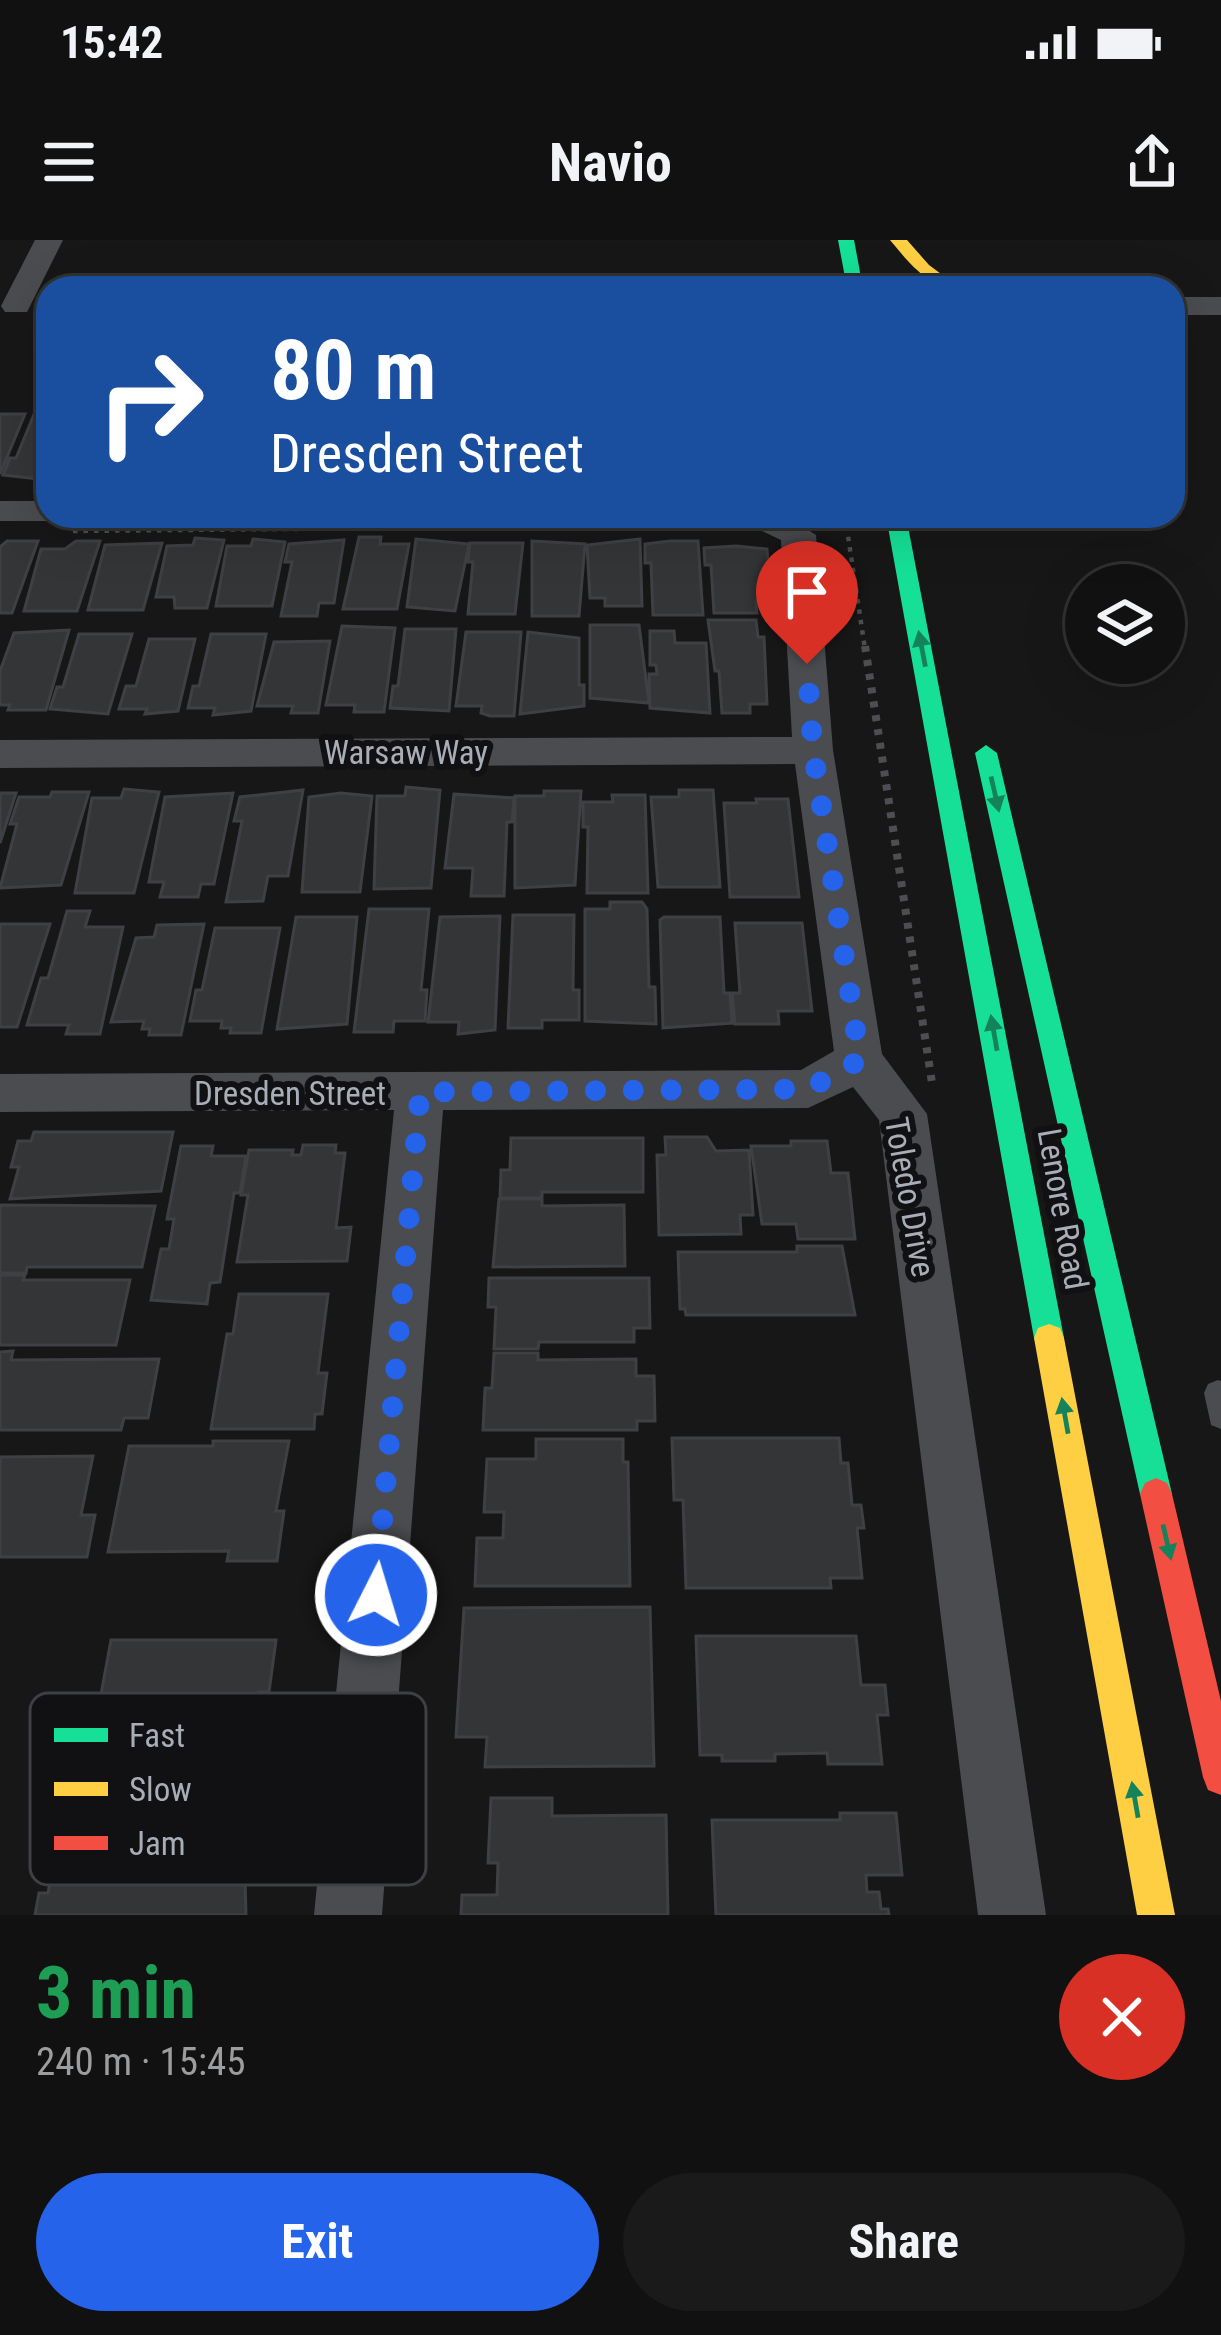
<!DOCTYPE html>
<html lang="en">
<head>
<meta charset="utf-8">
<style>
	body { margin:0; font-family:"Roboto Condensed",sans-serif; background:#1a1a1a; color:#f1f3f6; height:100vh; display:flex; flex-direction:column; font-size:45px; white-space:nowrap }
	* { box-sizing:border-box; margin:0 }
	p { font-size:39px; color:#9c9d9f }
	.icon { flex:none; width:66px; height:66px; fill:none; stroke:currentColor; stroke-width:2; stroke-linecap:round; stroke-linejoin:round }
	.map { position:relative; height:1675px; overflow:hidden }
	.drawer { display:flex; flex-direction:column; background:#111; flex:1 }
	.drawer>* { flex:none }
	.guide { position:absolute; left:36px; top:36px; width:1149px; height:252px; border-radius:36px; box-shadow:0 12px 48px #0002,0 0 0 3px #303131; background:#1a4fa0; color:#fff; overflow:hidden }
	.buttons { position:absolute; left:1065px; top:324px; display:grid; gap:24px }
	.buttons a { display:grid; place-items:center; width:120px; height:120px; border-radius:50%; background:#111; box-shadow:0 12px 48px #0002,0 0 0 3px #303131; font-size:60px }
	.pin { position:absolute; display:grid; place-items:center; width:102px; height:102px; color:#fff; margin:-123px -51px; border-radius:50% 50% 50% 0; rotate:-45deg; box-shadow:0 0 12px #0007 }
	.pin .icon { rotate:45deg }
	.me { position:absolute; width:132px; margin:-66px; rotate:5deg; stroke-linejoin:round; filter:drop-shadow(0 0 9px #0008) }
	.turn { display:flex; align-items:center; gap:42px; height:252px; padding:0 36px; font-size:54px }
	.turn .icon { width:156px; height:156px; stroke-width:2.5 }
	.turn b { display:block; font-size:84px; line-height:102px }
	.round { display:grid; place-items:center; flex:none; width:126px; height:126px; border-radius:63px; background:#1a1a1a }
	.headline { display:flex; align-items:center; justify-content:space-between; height:204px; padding:0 36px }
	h1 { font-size:72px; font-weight:700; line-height:90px; color:#1e9e55 }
	.primary-button { display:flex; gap:24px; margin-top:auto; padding:24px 36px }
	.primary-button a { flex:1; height:138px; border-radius:72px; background:#2563eb; color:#fff; font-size:48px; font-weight:700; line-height:138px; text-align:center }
	.primary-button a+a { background:#1a1a1a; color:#f1f3f6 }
	.status { display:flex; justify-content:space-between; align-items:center; height:84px; padding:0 60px; background:#111; direction:ltr }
	.status svg { height:33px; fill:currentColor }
	header { display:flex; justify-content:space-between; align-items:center; height:156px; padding:0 36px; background:#111; font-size:54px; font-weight:700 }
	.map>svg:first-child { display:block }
	.building { fill:#343537; stroke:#3f4043; stroke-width:3 }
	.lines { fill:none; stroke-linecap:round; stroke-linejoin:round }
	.path-far1 { stroke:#4d4e52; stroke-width:4.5; stroke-dasharray:4.5 6; stroke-linecap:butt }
	.path { stroke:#4d4e52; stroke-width:8; stroke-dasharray:6 8; stroke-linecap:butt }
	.lane { fill:#4b4c50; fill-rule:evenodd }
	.street { fill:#4b4c50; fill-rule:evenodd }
	.fast { fill:#16e098; fill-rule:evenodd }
	.slow { fill:#ffcf43; fill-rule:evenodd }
	.jam { fill:#f24e42; fill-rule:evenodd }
	.oneway { fill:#14835c }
	.route { stroke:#2563eb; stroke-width:21; stroke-dasharray:0 37.8 }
	.labels { text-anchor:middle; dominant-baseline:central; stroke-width:12; stroke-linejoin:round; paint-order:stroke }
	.street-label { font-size:33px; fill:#a8adb8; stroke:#111113 }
	.key { fill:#111113; stroke:#3e4045; stroke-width:3 }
	.key-label { font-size:33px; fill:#a8adb8 }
</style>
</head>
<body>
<div class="status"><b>15:42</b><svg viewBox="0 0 49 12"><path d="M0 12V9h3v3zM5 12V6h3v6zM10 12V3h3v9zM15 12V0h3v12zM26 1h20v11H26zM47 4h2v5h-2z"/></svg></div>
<header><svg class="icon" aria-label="menu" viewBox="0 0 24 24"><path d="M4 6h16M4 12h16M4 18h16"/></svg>Navio<svg class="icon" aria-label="share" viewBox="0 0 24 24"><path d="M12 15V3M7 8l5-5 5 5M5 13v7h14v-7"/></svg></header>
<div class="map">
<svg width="1221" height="1675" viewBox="0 0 1221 1675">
	<rect width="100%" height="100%" fill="#171717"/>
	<path class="building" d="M35,172H48V240L3,235L10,218H16Z
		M0,174H25L0,234Z
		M359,297H381L380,304H409L397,369H343Z
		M195,298L224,300L207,368H175L174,357H156L167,306L193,305Z
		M253,299L285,302L272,366H216L227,306H251Z
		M416,299L469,304L455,371L407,367Z
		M640,299L642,366H605V358H590L587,305Z
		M344,300L334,363H319L317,376H281L292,322H285L289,304Z
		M7,301H38L12,373H0V307Z
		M76,301H100L77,371H24L41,309H65Z
		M532,301L585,304L579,376H532Z
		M670,301H698L703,375H653L651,323H645V304Z
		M162,303L143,370H88L105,305Z
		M470,303H523L515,374H468L473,322H468Z
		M736,306L767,309L772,361H756L757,373H714L711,325H705L704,308Z
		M708,380H756L758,397H764L767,464H750V473H722L719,431H715Z
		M590,385H639L649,463L590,458Z
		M342,386L395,388L384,472H354L355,465H326Z
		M405,389H456L449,471L390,468L393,446H398Z
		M69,390L46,470H8L10,465H0V431L14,393Z
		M650,391H674L675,403H706L710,473L650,468L649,434H657L656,425H650Z
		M466,392H521L514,476H490L481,473L482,466H456Z
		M528,392L579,398V445H584V466L520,474Z
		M79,394H132L108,474L50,469L57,447H63Z
		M211,394H266L251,471L213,475L215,468H188L193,446H199Z
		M149,399H195L178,471L145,474L147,469H119L126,446H136Z
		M330,401L318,473H291L293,466H257L274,402Z
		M406,547L440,550L431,648L374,649L377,556H405Z
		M124,549L159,552L134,653H75L92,558H121Z
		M303,550L288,636H268L263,661L226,662L242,581H234L240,557Z
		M679,550H713L720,647H658L651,557H679Z
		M544,551H581L575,645L515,648V556H544Z
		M52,552H89L61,645L0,648L17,584H10L19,557H50Z
		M0,553H16L0,603Z
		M233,553L214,644H201L198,657H160L164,642H149L165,557Z
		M341,553L372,556L360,652H302L309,557Z
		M454,554L514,558L512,582H507L504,656H471L473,628H445Z
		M612,555H645L648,653H587L588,587H583V562H613Z
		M756,559H788L799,657H730L724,563H757Z
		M610,662H642L647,669L649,747H655L656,784L585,781V669H610Z
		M369,669H429L421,750H427L425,781H394L393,792H354Z
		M67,671H90L85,687H123L100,794H66L69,785H27L41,738H48Z
		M513,675H574L573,750H579V780H542V788H508Z
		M500,676L495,790L458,794L459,782H428L440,677Z
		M296,677H357L347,784L277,789Z
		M664,677H720L724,753H730L732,783L663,788L660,680Z
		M735,683H802L812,771H778L779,784H735L732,753H740Z
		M0,684H50L17,787H0Z
		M204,684L181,795H149L150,789H142L144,781L111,782L136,698L154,697L157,685Z
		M215,688H280L261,793H230L231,788H221L222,781H190L196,750H202Z
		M34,892H173L161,951L10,959L19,927H11L18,901H31Z
		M665,897H707L716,911L749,910L753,975H740L741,994L659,995L657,915H666Z
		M511,898H643V952H542V958H500L501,930H510Z
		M791,901H827L831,933H848L855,999H798L796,984H762L751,906H791Z
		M303,905H336L335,913H345L336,988L351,987L347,1021L237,1022L248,955H241L249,910H293L292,915H301Z
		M181,906H213L211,916H246L240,953H234L220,1042L210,1043L207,1064L151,1060L161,1009H169L174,979H167Z
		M499,959H542V966L624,965L625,1026L493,1027Z
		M0,965L155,966L142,1027H27L26,1033H0Z
		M797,1006H842L855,1075H686L685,1069H680L678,1012H797Z
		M0,1035H25L23,1040H130L116,1105H0Z
		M489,1038H649L650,1088H634V1102H539L538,1109H494L496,1067H488Z
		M239,1054H328L318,1133H327L322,1174H315L314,1189H211L227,1094H233Z
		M13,1111L11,1120L159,1119L148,1178H124L121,1190H0V1112Z
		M494,1113H538V1120L636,1119V1136H654L655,1181H637V1190H483L485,1148H492Z
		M672,1198H839L841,1223H848L852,1265H861L864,1288H857L862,1338H830L831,1348H686L683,1260H674Z
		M536,1199H623V1222H628L630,1346H475L477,1298H503L504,1272H484L487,1219H536Z
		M213,1201H289L276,1271H284L277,1321H227L229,1311L108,1312L129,1206H213Z
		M93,1216L81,1275H95L87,1317H0V1217Z
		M650,1367L654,1526L485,1527L487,1497H456L464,1368Z
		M696,1396H856L861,1445H885L888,1475H877L882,1524H828L827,1513L775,1514V1521H722V1515H700Z
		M111,1400H276L269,1452H259L257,1468H253L245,1524H142L145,1503H92Z
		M491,1558H552V1576L666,1575L668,1675H461L462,1655H497L498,1623H488Z
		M177,1561H236L231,1600H258L253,1639H245L246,1675H35L39,1653H48L55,1615H88L95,1573H139L140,1568H176Z
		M840,1573H896L902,1635H866L867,1652H879L881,1669H888L889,1675H716L712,1580H840Z"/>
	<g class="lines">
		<path class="path-far1" d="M845,276L865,409
			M73,291L724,285"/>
		<path class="path" d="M865,406L932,843"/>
		<path class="lane" d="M1218,1140L1221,1141V1189L1211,1185L1204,1153L1208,1144Z"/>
		<path class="street" d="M35,0H63L27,72H5L1,66Z
			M1173,57H1221V75H1173Z
			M0,261H48V276H62L48,281H0Z
			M740,276H786L816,295L833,510L882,814L927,874L1046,1675H978L879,880L853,847L808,868L443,870L382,1675H314L394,870L0,872V834L801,830L834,811L795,524L0,528V500L792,497L781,300L745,283Z"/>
		<path class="fast" d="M838,0H854L863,48H847Z
			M886,276H906L1064,1098L1060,1108L1049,1112L1038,1108L1034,1098Z
			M986,505L997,513L1172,1254L1167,1265L1156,1270L1145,1265L1140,1254L975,513Z"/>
		<path class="slow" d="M890,0H907L929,25L960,48C928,48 910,24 890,0Z
			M1049,1084L1060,1088L1064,1098L1175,1675H1137L1034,1098L1038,1088Z"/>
		<path class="jam" d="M1156,1238L1167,1243L1172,1254L1221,1461V1555L1208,1550L1203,1537L1140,1254L1145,1243Z"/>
	</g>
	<defs><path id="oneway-solid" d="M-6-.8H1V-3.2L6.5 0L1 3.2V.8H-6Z" transform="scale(3)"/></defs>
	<g class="oneway">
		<use href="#oneway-solid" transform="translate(922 409) rotate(-101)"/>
		<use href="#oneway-solid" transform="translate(995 554) rotate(77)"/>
		<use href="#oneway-solid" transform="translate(994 793) rotate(-100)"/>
		<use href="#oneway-solid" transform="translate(1065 1176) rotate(-100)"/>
		<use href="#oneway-solid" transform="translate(1167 1302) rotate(77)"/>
		<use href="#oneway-solid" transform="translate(1135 1560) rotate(-100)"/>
	</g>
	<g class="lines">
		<path class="route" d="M376,1355L420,852L808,849L860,820L813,510L807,424"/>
	</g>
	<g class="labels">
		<g class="street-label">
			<text x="406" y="512">Warsaw Way</text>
			<text x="290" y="853">Dresden Street</text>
			<text transform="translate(910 957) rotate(80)">Toledo Drive</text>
			<text transform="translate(1063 969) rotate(80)">Lenore Road</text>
		</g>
	</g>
	<rect x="30" y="1453" width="396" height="192" rx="18" class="key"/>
	<rect x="54" y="1488" width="54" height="14" fill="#16e098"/>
	<rect x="54" y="1542" width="54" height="14" fill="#ffcf43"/>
	<rect x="54" y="1596" width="54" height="14" fill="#f24e42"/>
	<g class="key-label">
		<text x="129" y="1507">Fast</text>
		<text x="129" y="1561">Slow</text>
		<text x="129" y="1615">Jam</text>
	</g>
</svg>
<div class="buttons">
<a><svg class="icon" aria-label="layers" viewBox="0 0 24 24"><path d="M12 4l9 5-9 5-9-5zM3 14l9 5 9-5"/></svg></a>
</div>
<div class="pin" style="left:807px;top:424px;background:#d93025"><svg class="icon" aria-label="arrive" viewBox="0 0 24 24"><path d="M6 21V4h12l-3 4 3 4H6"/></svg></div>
<svg class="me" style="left:376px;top:1355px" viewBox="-20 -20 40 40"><circle r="17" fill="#2563eb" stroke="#fff" stroke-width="3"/><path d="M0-11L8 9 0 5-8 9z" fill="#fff"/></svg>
<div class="guide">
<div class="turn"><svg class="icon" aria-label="right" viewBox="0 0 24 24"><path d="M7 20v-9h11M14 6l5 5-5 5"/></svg><div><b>80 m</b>Dresden Street</div></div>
</div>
</div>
<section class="drawer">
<div class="headline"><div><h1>3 min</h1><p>240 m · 15:45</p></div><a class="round" style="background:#d93025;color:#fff"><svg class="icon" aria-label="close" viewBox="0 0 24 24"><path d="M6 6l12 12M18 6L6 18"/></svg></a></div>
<div class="primary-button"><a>Exit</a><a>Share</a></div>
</section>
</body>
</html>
